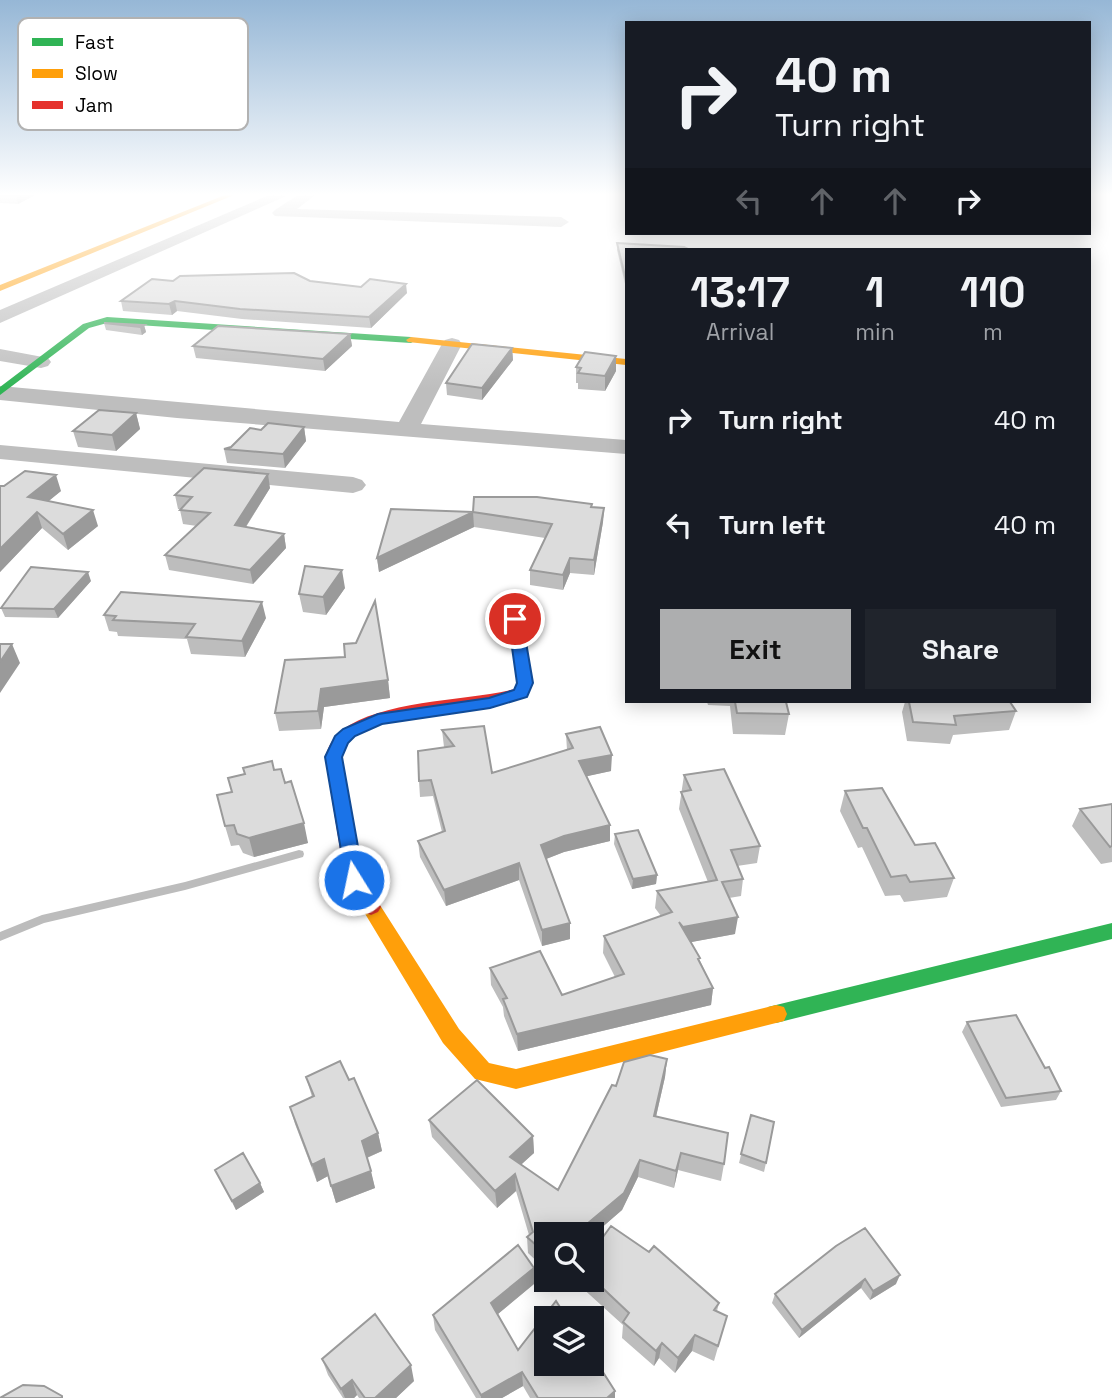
<!DOCTYPE html>
<html lang="en">
<head>
<meta charset="utf-8">
<style>
	body { margin:0; font-family:"Space Grotesk",sans-serif; background:#20242c; color:#f1f3f6; height:100vh; display:flex; flex-direction:column; font-size:26px; white-space:nowrap }
	* { box-sizing:border-box; margin:0 }
	p { font-size:23px; color:#9ea1a6 }
	.icon { flex:none; width:38px; height:38px; fill:none; stroke:currentColor; stroke-width:2; stroke-linecap:round; stroke-linejoin:round }
	.map { position:relative; flex:1; overflow:hidden }
	.side { position:absolute; left:625px; top:248px; width:466px; height:455px; display:flex; flex-direction:column; background:#171b24; border-radius:0px; box-shadow:0 4px 18px #0003 }
	.side>* { flex:none }
	.hud { position:absolute; left:625px; top:21px; width:466px; height:214px; border-radius:0px; box-shadow:0 4px 18px #0003; background:#171b24; color:#f1f3f6; overflow:hidden }
	.fabs { position:absolute; left:534px; top:1222px; display:grid; gap:14px }
	.fabs a { display:grid; place-items:center; width:70px; height:70px; border-radius:0px; background:#171b24; box-shadow:0 4px 18px #0003; font-size:35px }
	.pin { position:absolute; display:grid; place-items:center; width:60px; height:60px; color:#fff; margin:-30px; border:4px solid #fff; border-radius:50%; box-shadow:0 2px 7px #0007 }
	.me { position:absolute; width:77px; margin:-38px; rotate:350deg; stroke-linejoin:round; filter:drop-shadow(0 0 5px #0008) }
	.turn { display:flex; align-items:center; gap:24px; height:147px; padding:0 35px; font-size:32px }
	.turn .icon { width:91px; height:91px; stroke-width:2.5 }
	.turn b { display:block; font-size:49px; line-height:60px }
	.lanes { display:flex; align-items:center; height:66px; padding:0 35px; background:#0003; justify-content:center; gap:35px; direction:ltr }
	.lanes .off { opacity:.35 }
	.eta { display:flex; justify-content:space-evenly; align-items:center; height:119px; text-align:center }
	.eta b { font-size:42px; font-weight:700; line-height:49px }
	.cta { display:flex; gap:14px; margin-top:auto; padding:14px 35px }
	.cta a { flex:1; height:80px; border-radius:0px; background:#adaeaf; color:#111; font-size:28px; font-weight:700; line-height:80px; text-align:center }
	.cta a+a { background:#20242c; color:#f1f3f6 }
	ul { padding:0; list-style:none }
	li { display:flex; align-items:center; gap:21px; height:105px; padding:0 35px }
	li div { flex:1 }
	li b { display:block; font-size:26px }
	li em { font-style:normal }
	.map>svg:first-child { display:block }
	.lines { fill:none; stroke-linecap:round; stroke-linejoin:round }
	.stream { fill:#bcbcbc; fill-rule:evenodd }
	.street { fill:#bebebe; fill-rule:evenodd }
	.fast { fill:#30b455; fill-rule:evenodd }
	.slow { fill:#ff9f0a; fill-rule:evenodd }
	.jam { fill:#e5322d; fill-rule:evenodd }
	.wall { fill:#bdbdbd }
	.shaded-wall { fill:#9a9a9a }
	.building { fill:#dcdcdc; stroke:#9a9a9a; stroke-width:2 }
	.route { fill:#1a73e8; stroke:#114b97; stroke-width:2 }
	.key { fill:#fff; stroke:#b2b2b2; stroke-width:2 }
	.key-label { font-size:19px; fill:#000 }
</style>
</head>
<body>
<div class="map">
<svg width="1112" height="1398" viewBox="0 0 1112 1398">
	<rect width="100%" height="100%" fill="#fff"/>
	<g class="lines">
		<path class="stream" d="M299,850L303,851L304,854L303,857L185,890L44,923L0,941V932L42,915L185,882Z"/>
		<path class="street" d="M274,193H293L0,323V310Z
			M301,193H318L297,209L561,217L569,222L561,227L275,216L272,213L275,210Z
			M452,338L459,340L462,344L421,424L626,440V454L177,418L0,400V386L399,422L442,344L445,340Z
			M0,349L48,358L51,362L48,366L41,368L0,361Z
			M0,445L353,477L362,480L366,485L362,490L353,493L0,459Z"/>
		<path class="fast" d="M107,317L411,337L416,340L411,343L107,323L89,328L0,395V387L83,324Z
			M1112,923V939L776,1023L768,1021L765,1014L768,1007L776,1005Z"/>
		<path class="slow" d="M230,193H239L0,291V285Z
			M411,337L626,359V365L408,342L406,340Z
			M371,899L378,902L459,1029L489,1063L516,1069L776,1005L784,1007L787,1014L784,1021L776,1023L516,1089L475,1079L443,1043L361,907L364,902Z"/>
		<path class="jam" d="M512,594L519,598L533,683L527,697C479,709 388,709 352,738C347,743 344,750 341,757L363,879L381,907L378,912L371,915L364,912L345,880L325,757C328,748 333,736 342,730C382,700 465,701 515,689L517,683L505,598Z"/>
	</g>
	<path class="wall" d="M0,193H39L18,204L0,203Z
		M617,243L626,250V288L617,250Z
		M173,281H310L407,293L371,328L242,319L177,311L172,315L123,311L121,301Z
		M104,323L144,325L146,332L142,335L106,330Z
		M350,334L352,346L325,371L196,358L193,346Z
		M512,348L513,360L482,400L447,395L446,383Z
		M576,367L616,371L605,391L578,389V383H576Z
		M136,413L140,429L116,451L78,447L73,431Z
		M304,427L306,441L285,468L227,463L224,449L231,447L261,430Z
		M0,486L61,491L48,501L98,526L68,550L42,528L0,572Z
		M270,488L246,527L284,534L286,548L253,584L169,570L165,555L197,526L183,524L180,510L181,509H178L175,495Z
		M591,507L604,508L603,522L594,575L570,573L563,590L530,585V570L545,538L474,527L379,572L377,558L473,512Z
		M91,581L58,618L5,617L1,608Z
		M345,588L326,615L303,612L299,594Z
		M104,615L266,618L245,657L191,654L187,639L118,636L117,632L109,631Z
		M388,680L390,698L324,707L321,729L279,731L275,713Z
		M707,702H786L789,714L785,735L733,734L730,706L708,705Z
		M905,702H1039L1011,703L1016,711L1009,730L953,735L950,744L907,741L902,712Z
		M442,730L492,773L567,750L566,734L611,771L587,776L610,825V841L564,852L546,859L570,923V939L542,946L519,880L446,906L420,857L418,841L442,832L433,796L420,797L419,781L444,747Z
		M274,770L285,783L308,843L254,857L243,853L239,845L231,846L225,826L232,792Z
		M684,775L760,846L757,863L737,866L743,879L741,896L729,898L735,934L691,942L713,988L711,1005L518,1051L504,1016L503,1007L491,985L490,968L562,995L615,977L603,953L604,936L661,916L655,908L657,891L708,882L679,809Z
		M845,791L915,845L954,878L947,897L904,902L900,895L885,896L862,847L858,848L840,811Z
		M1112,804V862L1101,864L1072,826L1080,809Z
		M615,834L657,875L656,884L632,889L614,844Z
		M967,1022L1045,1068L1061,1091L1056,1100L1001,1107L962,1032Z
		M667,1059L665,1077L656,1117L724,1164L721,1181L678,1170L674,1188L638,1177L622,1210L592,1236V1234H546V1270L528,1253L527,1237L529,1235L516,1191L497,1208L432,1137L429,1120L533,1136L534,1153L521,1164L558,1190L616,1086Z
		M306,1077L349,1080L378,1133L382,1151L367,1158L375,1188L336,1203L328,1176L317,1182L295,1124L290,1107L312,1097Z
		M751,1115L766,1163L764,1172L739,1163Z
		M215,1170L260,1183L264,1192L236,1210Z
		M836,1246L896,1284L870,1300L861,1288L799,1338L772,1303L775,1294Z
		M592,1252L719,1303L717,1311L727,1316L714,1361L692,1351L675,1373L659,1358L654,1366L622,1338L623,1325L579,1285V1279H592Z
		M534,1284L498,1314L518,1350L615,1398H530L523,1386L502,1398H476L435,1330L433,1315Z
		M322,1359L414,1381L396,1398H359L357,1395L354,1398H343L328,1375Z"/>
	<path class="shaded-wall" d="M22,193H39L18,204L16,196Z
		M406,284L407,293L371,328L369,317Z
		M175,301L177,311L172,315L169,304Z
		M144,325L146,332L142,335L140,327Z
		M350,334L352,346L325,371L323,359Z
		M512,348L513,360L482,400V388Z
		M616,356V371L605,391V376Z
		M136,413L140,429L116,451L112,435Z
		M304,427L306,441L285,468L283,454Z
		M268,474L270,488L238,539L235,525Z
		M56,475L61,491L33,514L28,497Z
		M604,508L603,522L594,575V560Z
		M93,510L98,526L68,550L63,534Z
		M37,512L42,528L0,572V549Z
		M473,512L474,527L379,572L377,558Z
		M284,534L286,548L253,584L250,570Z
		M570,558V573L563,590V575Z
		M342,570L345,588L326,615L323,597Z
		M88,572L91,581L58,618L54,609Z
		M262,602L266,618L245,657L242,641Z
		M12,644L20,663L0,693V662Z
		M388,680L390,698L324,707L321,729L318,711L321,689Z
		M612,755L611,771L579,778V761Z
		M304,823L308,843L254,857L249,838Z
		M610,825V841L564,852L541,861V845L564,836Z
		M519,863V880L446,906L444,890Z
		M657,875L656,884L632,889L633,879Z
		M738,917L735,934L681,944L683,927Z
		M570,923V939L542,946V930Z
		M713,988L711,1005L518,1051L517,1034Z
		M667,1059L665,1077L652,1134L654,1116Z
		M378,1133L382,1151L366,1158L362,1141Z
		M533,1136L534,1153L511,1174L510,1157Z
		M681,1153L678,1170L674,1188L676,1171Z
		M324,1159L328,1176L317,1182L312,1165Z
		M640,1160L638,1177L622,1210L592,1236V1234H575Z
		M371,1171L375,1188L336,1203L331,1186Z
		M515,1174L516,1191L497,1208L495,1191Z
		M260,1183L264,1192L236,1210L232,1201Z
		M534,1268V1284L493,1318L491,1303Z
		M900,1275L896,1284L870,1300L873,1291Z
		M865,1279L861,1288L799,1338L802,1330Z
		M695,1335L692,1351L675,1373L678,1358Z
		M662,1343L659,1358L654,1366L656,1351Z
		M411,1365L414,1381L396,1398H375Z
		M522,1372L523,1386L502,1398H481V1395Z
		M352,1380L357,1395L354,1398H345L341,1389Z
		M615,1391V1398H607Z"/>
	<path class="building" d="M0,193H22L16,196L0,195Z
		M617,243L684,247L690,250H626V280Z
		M294,273L310,281L361,287L370,279L406,284L369,317L240,309L175,301L169,304L121,301L152,279L173,281L180,276Z
		M104,323L144,325L140,327Z
		M218,326L350,334L323,359L193,346Z
		M472,344L512,348L482,388L446,383Z
		M585,352L616,356L605,376L578,373L581,368L576,367Z
		M99,410L136,413L112,435L73,431Z
		M268,423L304,427L283,454L224,449L231,447L250,428L261,430Z
		M204,468L268,474L235,525L284,534L250,570L165,555L210,513L180,510L192,497L175,495Z
		M25,471L56,475L28,497L93,510L63,534L37,512L0,549V486H4Z
		M474,497H537L592,504L591,507L604,508L594,560L570,558L563,575L530,570L552,524L473,512L377,558L391,509L473,512Z
		M305,566L342,570L323,597L299,594Z
		M31,567L88,572L54,609L1,608Z
		M121,592L262,602L242,641L186,637L195,624L113,620L116,616L104,615Z
		M375,601L388,680L321,689L318,711L275,713L285,660L345,657L344,644L356,643Z
		M0,644H12L0,662Z
		M735,702H786L789,714L737,713Z
		M909,702H1010L1016,711L954,716L956,725L913,722Z
		M484,726L492,773L573,748L566,734L600,727L612,755L579,761L610,825L564,836L541,845L570,923L542,930L519,863L444,890L418,841L445,831L431,780L419,781L418,751L454,746L442,730Z
		M272,761L274,770L281,769L285,783L291,781L304,823L249,838L237,834L234,825L225,826L217,795L232,792L228,778L245,774L243,768Z
		M724,769L760,846L731,850L743,879L722,882L738,917L683,927L679,922L700,958L698,959L713,988L517,1034L503,999L507,998L490,968L540,951L562,995L624,974L604,936L672,912L657,891L717,880L681,792L691,790L684,775Z
		M882,788L915,845L935,843L954,878L910,882L906,875L891,877L867,828H863L845,791Z
		M1112,804V846L1110,847L1080,809Z
		M638,830L657,875L633,879L615,834Z
		M1016,1015L1045,1068L1049,1067L1061,1091L1006,1098L967,1022Z
		M650,1055L667,1059L654,1116L728,1133L724,1164L681,1153L676,1171L640,1160L624,1193L575,1234H546V1254L527,1237L533,1232L515,1174L495,1191L429,1120L477,1080L533,1136L510,1157L558,1190L612,1085L616,1086L624,1062Z
		M340,1061L349,1080L354,1078L378,1133L362,1141L371,1171L331,1186L324,1159L312,1165L290,1107L314,1096L306,1077Z
		M751,1115L774,1122L766,1163L741,1154Z
		M243,1153L260,1183L232,1201L215,1170Z
		M611,1226L649,1252L654,1246L719,1303L714,1310L727,1316L718,1346L695,1335L678,1358L662,1343L656,1351L623,1322L629,1313L592,1278V1252Z
		M865,1228L900,1275L873,1291L865,1279L802,1330L775,1294L836,1246Z
		M518,1245L534,1268L491,1303L518,1350L556,1301L567,1318H546V1363H592V1355L615,1391L607,1398H538L522,1372L481,1395L433,1315Z
		M375,1314L411,1365L375,1398H365L352,1380L341,1389L322,1359Z
		M23,1385L44,1386L62,1396V1398H0Z"/>
	<linearGradient id="sky" x2="0" y2="1"><stop stop-color="#96b7d6"/><stop offset="0.5" stop-color="#fff"/><stop offset="1" stop-color="#fff" stop-opacity="0"/></linearGradient>
	<rect width="1112" height="389" fill="url(#sky)"/>
	<path class="route" d="M515,615L522,619L533,683L527,697L490,708L382,724L355,736L348,743L342,757L364,880L361,885L354,887L347,885L325,757L335,736L343,729L378,714L489,698L514,690L517,683L508,619Z"/>
	<rect x="18" y="18" width="230" height="112" rx="10" class="key"/>
	<rect x="32" y="38" width="31" height="8" fill="#30b455"/>
	<rect x="32" y="69" width="31" height="9" fill="#ff9f0a"/>
	<rect x="32" y="101" width="31" height="8" fill="#e5322d"/>
	<g class="key-label">
		<text x="75" y="49">Fast</text>
		<text x="75" y="80">Slow</text>
		<text x="75" y="112">Jam</text>
	</g>
</svg>
<div class="fabs">
<a><svg class="icon" aria-label="search" viewBox="0 0 24 24"><circle cx="10" cy="10" r="6"/><path d="M15 15l6 6"/></svg></a>
<a><svg class="icon" aria-label="layers" viewBox="0 0 24 24"><path d="M12 4l9 5-9 5-9-5zM3 14l9 5 9-5"/></svg></a>
</div>
<div class="pin" style="left:515px;top:619px;background:#d93025"><svg class="icon" aria-label="arrive" viewBox="0 0 24 24"><path d="M6 21V4h12l-3 4 3 4H6"/></svg></div>
<svg class="me" style="left:354px;top:880px" viewBox="-20 -20 40 40"><circle r="17" fill="#1a73e8" stroke="#fff" stroke-width="3"/><path d="M0-11L8 9 0 5-8 9z" fill="#fff"/></svg>
<div class="hud">
<div class="turn"><svg class="icon" aria-label="right" viewBox="0 0 24 24"><path d="M7 20v-9h11M14 6l5 5-5 5"/></svg><div><b>40 m</b>Turn right</div></div>
<div class="lanes"><svg class="icon off" aria-label="left" viewBox="0 0 24 24"><path d="M17 20v-9H6M10 6l-5 5 5 5"/></svg><svg class="icon off" aria-label="ahead" viewBox="0 0 24 24"><path d="M12 20V5M6 11l6-6 6 6"/></svg><svg class="icon off" aria-label="ahead" viewBox="0 0 24 24"><path d="M12 20V5M6 11l6-6 6 6"/></svg><svg class="icon" aria-label="right" viewBox="0 0 24 24"><path d="M7 20v-9h11M14 6l5 5-5 5"/></svg></div>
</div>
<section class="side">
<div class="eta">
<div><b>13:17</b><p>Arrival</p></div>
<div><b>1</b><p>min</p></div>
<div><b>110</b><p>m</p></div>
</div>
<ul>
<li><svg class="icon" aria-label="right" viewBox="0 0 24 24"><path d="M7 20v-9h11M14 6l5 5-5 5"/></svg><div><b>Turn right</b></div><em>40 m</em></li>
<li><svg class="icon" aria-label="left" viewBox="0 0 24 24"><path d="M17 20v-9H6M10 6l-5 5 5 5"/></svg><div><b>Turn left</b></div><em>40 m</em></li>
</ul>
<div class="cta"><a>Exit</a><a>Share</a></div>
</section>
</div>
</body>
</html>
